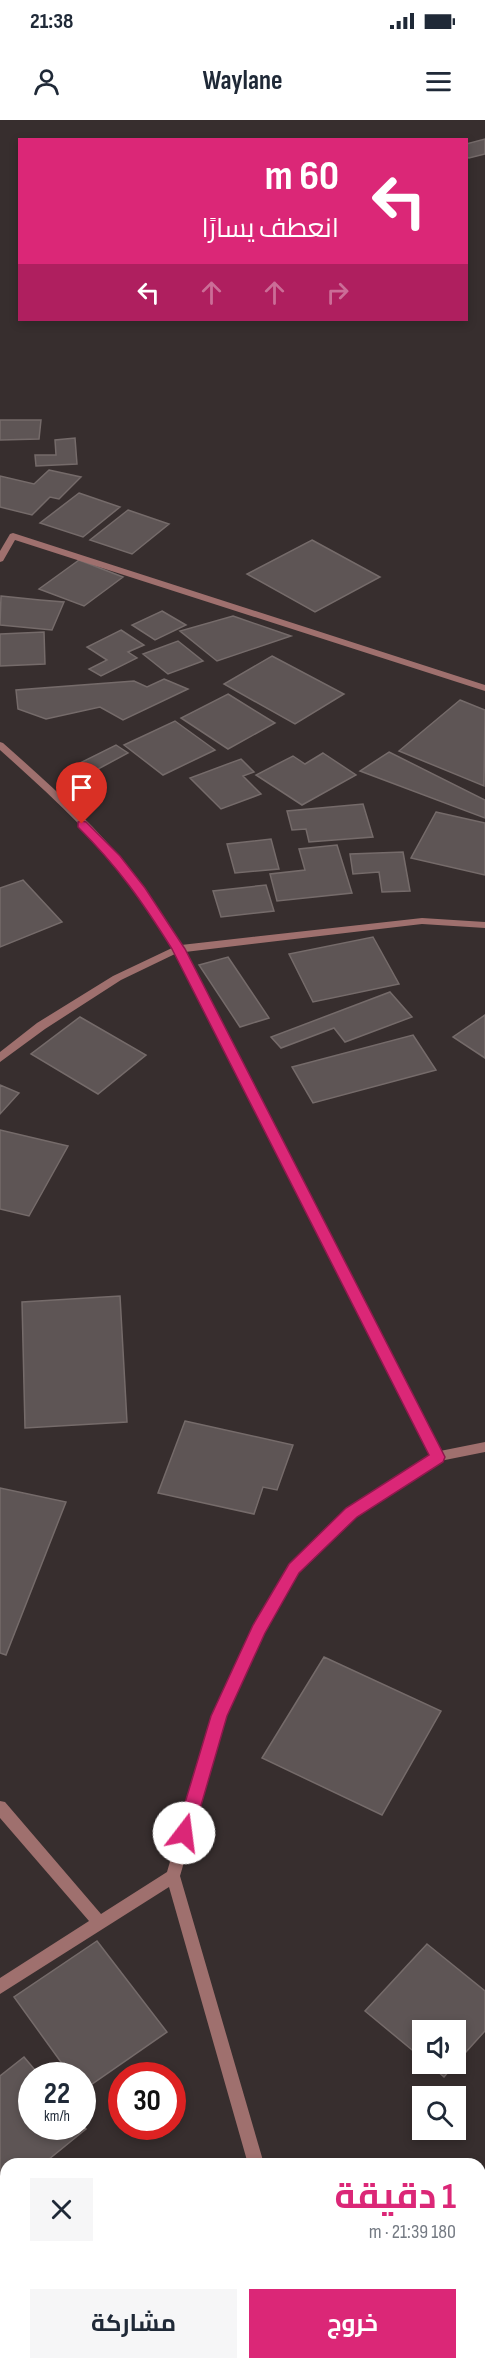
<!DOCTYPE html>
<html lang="ar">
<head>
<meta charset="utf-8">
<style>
	body { margin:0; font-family:"Sofia Sans Condensed",Cairo,sans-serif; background:#f6f6f7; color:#1f2937; direction:rtl; height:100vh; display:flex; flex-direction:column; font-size:22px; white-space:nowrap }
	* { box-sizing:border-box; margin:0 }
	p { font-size:20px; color:#747a83 }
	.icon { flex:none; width:33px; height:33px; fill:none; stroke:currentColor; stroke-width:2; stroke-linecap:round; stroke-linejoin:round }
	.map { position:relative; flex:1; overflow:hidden; direction:ltr }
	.sheet { position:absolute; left:0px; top:2038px; width:486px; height:212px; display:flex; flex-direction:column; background:#fff; border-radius:18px 18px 0 0; box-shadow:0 3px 9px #0003; direction:rtl }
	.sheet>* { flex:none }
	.guide { position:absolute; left:18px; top:18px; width:450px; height:183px; border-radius:0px; box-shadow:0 3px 9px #0003; direction:rtl; background:#db2777; color:#fff; overflow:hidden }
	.controls { position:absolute; left:412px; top:1900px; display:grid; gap:12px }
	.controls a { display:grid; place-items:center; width:54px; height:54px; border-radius:0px; background:#fff; box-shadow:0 3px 9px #0003; font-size:30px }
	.speed { position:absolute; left:18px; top:1942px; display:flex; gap:12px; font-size:30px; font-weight:700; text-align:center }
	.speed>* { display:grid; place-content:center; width:78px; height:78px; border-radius:50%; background:#fff; box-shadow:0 3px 9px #0003; line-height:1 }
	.speed small { font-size:15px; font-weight:400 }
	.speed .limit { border:9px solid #d22; background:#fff; color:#111 }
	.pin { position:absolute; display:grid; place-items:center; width:51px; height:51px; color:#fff; margin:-62px -26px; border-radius:50% 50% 50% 0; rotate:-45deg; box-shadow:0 0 6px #0007 }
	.pin .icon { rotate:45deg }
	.me { position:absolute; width:66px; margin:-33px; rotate:15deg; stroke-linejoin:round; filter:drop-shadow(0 0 4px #0008) }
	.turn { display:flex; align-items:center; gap:21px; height:126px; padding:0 30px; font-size:27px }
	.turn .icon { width:78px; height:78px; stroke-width:2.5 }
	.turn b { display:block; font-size:42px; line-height:51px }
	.lanes { display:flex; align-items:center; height:57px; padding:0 30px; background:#0003; justify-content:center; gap:30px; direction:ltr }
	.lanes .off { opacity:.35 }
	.round { display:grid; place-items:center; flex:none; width:63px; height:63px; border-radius:0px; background:#f6f6f7 }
	.summary { display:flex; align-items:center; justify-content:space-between; height:102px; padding:0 30px }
	h1 { font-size:36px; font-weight:700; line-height:45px; color:#db2777 }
	.primary-button { display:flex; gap:12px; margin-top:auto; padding:12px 30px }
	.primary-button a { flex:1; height:69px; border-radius:0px; background:#db2777; color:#fff; font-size:24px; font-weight:700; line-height:69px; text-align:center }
	.primary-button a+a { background:#f6f6f7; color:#1f2937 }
	.status { display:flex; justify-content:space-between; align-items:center; height:42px; padding:0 30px; background:#fff; direction:ltr }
	.status svg { height:16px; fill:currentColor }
	header { display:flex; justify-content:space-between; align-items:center; height:78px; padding:0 30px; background:#fff; font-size:27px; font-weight:700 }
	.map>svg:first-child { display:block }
	.building { fill:#5e5555; stroke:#756b6a; stroke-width:1.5 }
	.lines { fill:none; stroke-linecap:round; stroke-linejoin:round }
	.minor { fill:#9f706e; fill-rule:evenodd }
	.route { fill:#db2777; stroke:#8e194d; stroke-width:1.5 }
</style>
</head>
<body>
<div class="status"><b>21:38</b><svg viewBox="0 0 49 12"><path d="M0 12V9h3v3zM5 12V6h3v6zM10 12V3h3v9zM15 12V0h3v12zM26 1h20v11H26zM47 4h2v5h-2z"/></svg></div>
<header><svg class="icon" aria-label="menu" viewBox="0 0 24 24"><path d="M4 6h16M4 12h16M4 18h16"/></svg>Waylane<svg class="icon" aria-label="person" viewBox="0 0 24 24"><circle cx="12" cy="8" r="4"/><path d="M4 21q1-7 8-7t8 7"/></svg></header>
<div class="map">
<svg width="485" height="2249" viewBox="0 0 485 2249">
	<rect width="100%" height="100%" fill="#372e2e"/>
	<path class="building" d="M485,19V34L469,38L466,37V24Z
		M0,300H41L39,319L0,320Z
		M75,318L77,344L36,346L35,335H56L55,320Z
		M49,350L81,357L59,379L50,377L32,395L0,387V356L34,364Z
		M79,373L120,387L83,417L40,403Z
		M128,390L169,404L132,434L90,420Z
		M312,420L380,457L315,492L247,454Z
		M79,440L123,457L84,486L39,469Z
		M1,476L40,480L64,482L52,510L0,505Z
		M162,491L186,505L155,520L132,505Z
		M233,496L291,516L217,541L180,511Z
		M121,510L144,525L128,532L137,538L101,556L89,549L107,540L87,527Z
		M44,512L45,544L0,546V514Z
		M178,521L203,541L168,554L143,534Z
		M272,536L344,574L295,604L224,564Z
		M164,559L188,569L123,600L100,587L46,599L18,589L16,570L134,561L147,567Z
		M228,574L275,603L228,629L181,598Z
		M460,580L485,590L484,666L399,631Z
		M175,601L215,630L163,655L124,625Z
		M116,625L128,633L85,656L72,647Z
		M389,632L485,680V698L360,651Z
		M323,633L356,655L302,685L256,655L293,636L305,644Z
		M241,639L254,652L243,656L261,674L221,689L190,658Z
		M363,684L373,717L309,722L306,709L292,710L287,691Z
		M436,692L485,703V755L411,738Z
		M271,719L279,749L235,753L227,724Z
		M337,725L352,773L277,781L270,754L305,750L299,729Z
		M403,732L410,771L382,772L379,752L353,754L350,734Z
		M23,760L62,802L0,827V768Z
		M266,765L274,791L221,797L213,771Z
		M373,817L399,864L313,882L289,834Z
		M228,837L269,898L240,907L199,845Z
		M390,872L412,897L345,922L334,908L281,928L271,917Z
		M485,895V938L453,917Z
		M80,897L146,935L98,974L31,934Z
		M413,915L436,950L313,983L292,947Z
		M0,965L19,973L0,994Z
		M0,1010L68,1026L29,1096L0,1089Z
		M120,1176L127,1302L25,1308L22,1182Z
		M185,1301L293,1325L277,1370L263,1367L254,1394L158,1373Z
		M0,1368L66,1382L6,1535L0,1533Z
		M324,1537L441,1591L382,1695L262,1638Z
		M97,1821L167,1912L82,1971V1956H71L14,1877Z
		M427,1824L485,1871V1911L456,1943V1911H423V1939L365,1891Z
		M24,1937L40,1956H32V2007H82V2005L86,2009L43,2044H6V2075L0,2080V1956Z
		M429,1944H455L444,1957Z
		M480,2171L485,2175V2249H421L415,2244H480Z"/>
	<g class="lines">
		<path class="minor" d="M13,413L485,565V571L15,420L3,441L0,442V431L10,414Z
			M0,622L3,623C48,663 93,703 130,749C150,773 165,799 181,825L422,798L485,802V808L422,804L185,832L440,1331L485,1322V1332L440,1341L356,1397L299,1452L265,1513L226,1597L180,1756L264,2044H248L169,1767L0,1874V1858L89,1801L0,1698V1681L5,1682L101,1794L167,1752L212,1597L254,1506L289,1444L346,1389L430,1335L175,834L121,860L45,909L0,942V932L37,903L113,856L172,828C161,809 150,790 138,773C99,719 49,674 0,630Z
			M305,2244H323L324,2249H306Z"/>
	</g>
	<path class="route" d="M82,701L86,702L120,736L145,768L185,829L445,1337L443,1342L357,1397L299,1453L265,1513L227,1596L193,1713L190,1718L184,1720L178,1718L176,1713L211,1596L253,1505L289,1444L346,1388L429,1335L172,829C142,781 118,747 78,707V702Z"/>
</svg>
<div class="controls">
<a><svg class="icon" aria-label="sound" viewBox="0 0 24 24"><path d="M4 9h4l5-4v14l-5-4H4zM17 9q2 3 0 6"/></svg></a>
<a><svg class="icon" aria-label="search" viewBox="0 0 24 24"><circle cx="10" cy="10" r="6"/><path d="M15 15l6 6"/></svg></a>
</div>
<div class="speed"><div>22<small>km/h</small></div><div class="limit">30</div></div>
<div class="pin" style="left:82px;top:704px;background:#d93025"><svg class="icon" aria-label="arrive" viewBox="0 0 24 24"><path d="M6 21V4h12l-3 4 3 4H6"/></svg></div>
<svg class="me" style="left:184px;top:1713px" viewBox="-20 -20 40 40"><circle r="19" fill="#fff"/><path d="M0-13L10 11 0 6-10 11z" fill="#db2777"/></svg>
<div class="guide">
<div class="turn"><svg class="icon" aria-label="left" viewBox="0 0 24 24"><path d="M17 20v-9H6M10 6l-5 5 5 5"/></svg><div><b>60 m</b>انعطف يسارًا</div></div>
<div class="lanes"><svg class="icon" aria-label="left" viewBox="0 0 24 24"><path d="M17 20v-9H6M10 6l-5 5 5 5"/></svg><svg class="icon off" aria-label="ahead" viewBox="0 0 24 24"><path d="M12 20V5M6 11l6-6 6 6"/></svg><svg class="icon off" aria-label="ahead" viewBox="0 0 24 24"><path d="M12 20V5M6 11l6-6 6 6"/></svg><svg class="icon off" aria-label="right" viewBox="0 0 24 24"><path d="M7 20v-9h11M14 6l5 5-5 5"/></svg></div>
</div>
<section class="sheet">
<div class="summary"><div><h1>1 دقيقة</h1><p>180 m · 21:39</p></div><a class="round"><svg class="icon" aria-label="close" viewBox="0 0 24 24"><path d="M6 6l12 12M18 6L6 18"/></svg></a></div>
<div class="primary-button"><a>خروج</a><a>مشاركة</a></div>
</section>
</div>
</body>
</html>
